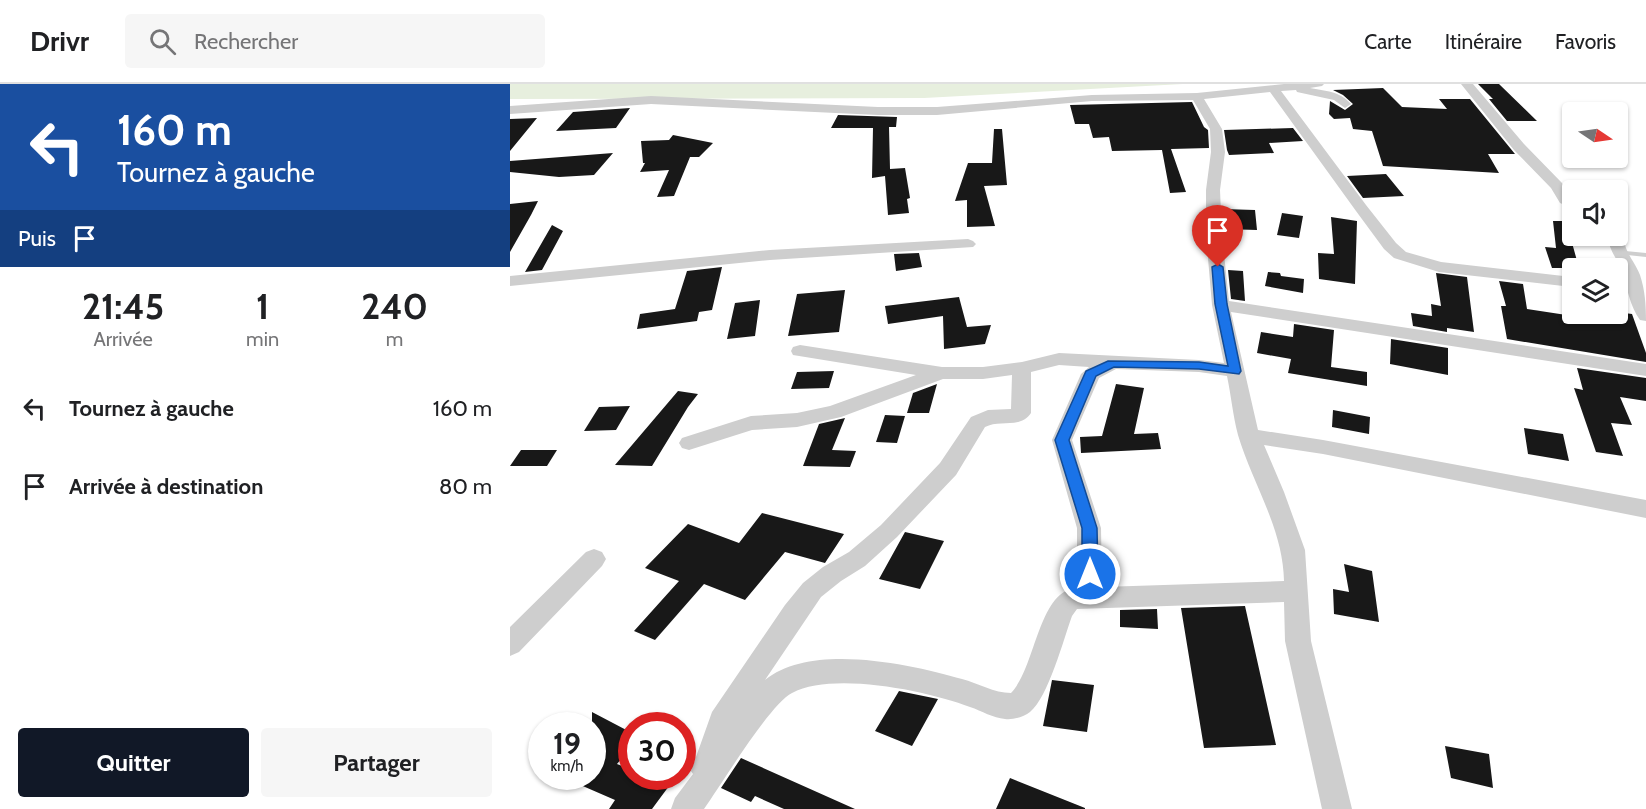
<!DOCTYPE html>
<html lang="fr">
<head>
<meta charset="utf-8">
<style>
	body { margin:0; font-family:Cabin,sans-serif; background:#f6f6f6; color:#202124; height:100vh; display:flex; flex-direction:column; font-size:22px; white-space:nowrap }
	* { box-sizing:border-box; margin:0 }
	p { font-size:20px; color:#757577 }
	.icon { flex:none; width:33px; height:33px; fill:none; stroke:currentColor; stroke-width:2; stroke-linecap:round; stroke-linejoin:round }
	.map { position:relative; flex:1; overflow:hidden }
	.drawer { display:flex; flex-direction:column; background:#fff; width:510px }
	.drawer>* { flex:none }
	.hud { background:#1a4fa0; color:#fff; overflow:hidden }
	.needle { width:39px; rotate:103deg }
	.fabs { position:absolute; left:1052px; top:18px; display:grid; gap:12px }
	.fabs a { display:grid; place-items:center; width:66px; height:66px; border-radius:6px; background:#fff; box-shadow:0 2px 4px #0004; font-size:30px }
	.speed { position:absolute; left:18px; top:628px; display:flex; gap:12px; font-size:30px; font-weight:700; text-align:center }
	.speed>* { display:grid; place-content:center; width:78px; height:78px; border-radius:50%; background:#fff; box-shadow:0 2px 4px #0004; line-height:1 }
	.speed small { font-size:15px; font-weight:400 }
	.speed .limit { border:9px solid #d22; background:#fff; color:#111 }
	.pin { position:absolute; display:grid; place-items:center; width:51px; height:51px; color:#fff; margin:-62px -26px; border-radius:50% 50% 50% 0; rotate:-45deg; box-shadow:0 0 6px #0007 }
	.pin .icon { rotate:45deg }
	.me { position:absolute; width:66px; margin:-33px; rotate:0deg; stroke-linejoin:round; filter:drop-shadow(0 0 4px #0008) }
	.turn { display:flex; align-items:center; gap:21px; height:126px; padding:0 18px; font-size:27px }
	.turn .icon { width:78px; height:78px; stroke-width:2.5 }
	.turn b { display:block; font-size:42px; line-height:51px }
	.then { display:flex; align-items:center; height:57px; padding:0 18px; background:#0003; gap:12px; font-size:22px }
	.eta { display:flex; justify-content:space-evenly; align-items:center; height:102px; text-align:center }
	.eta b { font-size:36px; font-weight:800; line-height:42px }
	.action { display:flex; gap:12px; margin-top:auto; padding:12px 18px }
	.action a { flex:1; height:69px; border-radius:6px; background:#111827; color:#fff; font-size:24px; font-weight:800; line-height:69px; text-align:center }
	.action a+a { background:#f6f6f6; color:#202124 }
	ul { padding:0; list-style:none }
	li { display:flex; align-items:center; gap:18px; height:78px; padding:0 18px }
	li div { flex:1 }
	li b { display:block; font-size:22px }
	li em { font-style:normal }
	header { display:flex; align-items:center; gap:36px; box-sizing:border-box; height:84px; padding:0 30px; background:#fff; border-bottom:2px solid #e0e0e0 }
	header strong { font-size:28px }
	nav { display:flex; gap:33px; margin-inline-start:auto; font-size:21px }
	.search { width:420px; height:54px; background:#f6f6f6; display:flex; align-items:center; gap:15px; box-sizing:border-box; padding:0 21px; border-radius:6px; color:#757577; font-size:22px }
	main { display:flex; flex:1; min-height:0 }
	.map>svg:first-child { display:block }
	.green { fill:#e7efde }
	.building { fill:#181818 }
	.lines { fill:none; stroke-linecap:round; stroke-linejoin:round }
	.service { fill:#cecece; fill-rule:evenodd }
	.minor { fill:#cecece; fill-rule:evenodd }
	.route { fill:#1a73e8; stroke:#114b97; stroke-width:1.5 }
</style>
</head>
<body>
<header>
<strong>Drivr</strong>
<div class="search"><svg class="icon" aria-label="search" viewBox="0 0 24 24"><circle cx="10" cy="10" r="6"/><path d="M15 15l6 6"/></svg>Rechercher</div>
<nav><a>Carte</a><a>Itinéraire</a><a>Favoris</a></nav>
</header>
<main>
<section class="drawer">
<div class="hud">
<div class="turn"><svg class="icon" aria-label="left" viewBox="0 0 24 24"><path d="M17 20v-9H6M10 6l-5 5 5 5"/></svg><div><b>160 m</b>Tournez à gauche</div></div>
<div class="then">Puis<svg class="icon" aria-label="arrive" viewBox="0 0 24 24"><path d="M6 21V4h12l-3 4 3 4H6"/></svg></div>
</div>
<div class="eta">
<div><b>21:45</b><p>Arrivée</p></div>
<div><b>1</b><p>min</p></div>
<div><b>240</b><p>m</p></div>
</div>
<ul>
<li><svg class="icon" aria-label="left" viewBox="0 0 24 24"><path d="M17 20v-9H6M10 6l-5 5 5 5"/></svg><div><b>Tournez à gauche</b></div><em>160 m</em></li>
<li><svg class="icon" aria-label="arrive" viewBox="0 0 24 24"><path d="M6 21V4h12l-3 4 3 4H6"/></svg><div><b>Arrivée à destination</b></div><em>80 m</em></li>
</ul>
<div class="action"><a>Quitter</a><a>Partager</a></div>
</section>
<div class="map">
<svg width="1136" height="725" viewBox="0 0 1136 725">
	<rect width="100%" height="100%" fill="#fff"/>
	<path class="green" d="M0,0H673L414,14L0,15Z"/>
	<path class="building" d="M968,0H989L1027,37H997L979,15H983Z
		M873,4L892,23L937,25L929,15H960L1005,70H978L989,89L873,82L862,47L843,45L840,34L824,35L819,30L820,17L835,26L843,20L833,11L823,6Z
		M682,18L694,43L698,46L699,64L661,65L676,108L660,109L652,66L602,67L599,53L583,54L579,40H565L560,21Z
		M120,24L106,44L46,47L63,28Z
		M328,31L387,33L386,43H379L380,85L395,84L400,114L397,115L399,129L378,131L375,92L362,94L363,44H321Z
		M27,34L0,67V35Z
		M783,44L793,57L759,59L764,69L719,71L717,66L714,46Z
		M484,45H492L497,101L474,102L485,142L457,143V116L445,117L458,79H482Z
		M163,51L203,59L189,73H180L164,112L147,113L159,86L130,88L135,79H133L131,57L159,56Z
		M103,69L84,91L49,93L0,88V77Z
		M876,90L894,112L853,114L837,92Z
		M28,117L21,131L0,168V120Z
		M713,125L745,126L747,146L714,145Z
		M772,129L793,132L789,154L767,151Z
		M821,133L847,137L845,200L809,195L808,169L824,170Z
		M1043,137H1056L1069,184H1042L1035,163L1046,164Z
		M42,141L53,147L32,186L15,188Z
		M409,169L412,183L386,187L384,170Z
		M212,183L202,226L189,228L187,237L127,245L130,230L165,225L177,187Z
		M718,186L733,187L735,217L721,215Z
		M758,188L770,189L771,192L794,195L793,209L755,202Z
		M926,189L957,193L964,248L937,244V248L903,242L901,229L922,232L921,220L931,222Z
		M989,197L1013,200L1017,225L1063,232V230L1107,228L1122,230L1136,269V278L997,255L991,222H996Z
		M335,206L329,248L278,252L287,210Z
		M449,213L457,243L481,241L475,260L434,265L433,232L378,240L375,222Z
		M250,216L245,252L217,255L225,219Z
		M784,240L824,246L821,283L857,288V302L778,289L781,275L747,269L751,248L783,253Z
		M881,255L938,264V291L880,280Z
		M1067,284L1136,294V317L1110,313L1122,341L1101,339L1113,372L1086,368L1064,304L1073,306Z
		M324,287L319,304L281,305L287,288Z
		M427,300L419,329H397L403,309Z
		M606,300L634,304L624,350L648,349L651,365L571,369L570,353L592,352Z
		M168,307L188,310L178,323L142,382L105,381Z
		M120,322L106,346L74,347L89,323Z
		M823,326L860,333L859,350L822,343Z
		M375,331L395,332L387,359L366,358Z
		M335,334L322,366L346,367L340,383L293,382L309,340Z
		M1014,344L1053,350L1059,377L1018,370Z
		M11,366H47L37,382H0Z
		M252,429L334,450L315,479L275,468L235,516L194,500L145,556L124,547L169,497L135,484L178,440L229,459Z
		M395,448L434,457L410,505L369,495Z
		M834,480L862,487L869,538L824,530L823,505L839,508Z
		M735,522L766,661L694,664L671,524Z
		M647,525L648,545L610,543V526Z
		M542,596L584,601L577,648L533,642Z
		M389,607L428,615L402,662L365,647Z
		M82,628L122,649V662L107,680L122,686V693H138L159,702L142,725H99L105,716L52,693H82Z
		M935,662L979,670L983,704L941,694Z
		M231,674L345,725H274L245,712L241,718L211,704Z
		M500,694L575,724V725H486Z"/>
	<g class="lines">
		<path class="service" d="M1105,166L1136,169V173L1108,170H1105Z"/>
		<path class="minor" d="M774,0H814L812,2L800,4C815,7 830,7 841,20L835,24L824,16L787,8L786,6L771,7L856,121L886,159L896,168L931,178L1062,193V203L929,188L884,174L874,165L846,127L760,8L694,15L712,45L715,68L710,106L712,151L719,217L1136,280V292L721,228L748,346L813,356L1136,416V434L813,370L754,361L774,408L795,466L801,557L842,725H812L775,557L774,518L567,525L562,532C554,554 538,614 520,628C514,633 503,636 495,635C483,634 472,627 460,623C418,607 323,587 282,609C260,620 211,701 194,725H161L165,714L183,690L181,687L202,628L275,521L293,499L313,483L339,468L371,441L430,379L461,333L478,326L501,325L502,291L473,295H433L331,333L287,343L242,346L179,366L172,364L169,359L172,354L241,332L287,329L320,322L406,291L283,271L281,267L283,263L290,261L432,283H473L512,278L549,269L689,276L714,279L702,221L696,151V106L701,68L700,45L683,16L582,17L427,31H368L141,20L0,30V22L141,12L368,23H427L582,11L687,9ZM549,281L579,283L571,290L542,356L567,444V504C528,506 526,584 501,609C484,609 468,599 452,595C400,580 301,558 255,596L311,513L331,497L355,482L387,453L446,391L475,343C490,335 511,345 521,329V288ZM606,285L689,288L717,292C721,311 723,332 728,351C743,401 773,444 774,497L592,503L591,444L562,356L589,294Z
			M951,0H963L1014,60L1052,99L1062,114V124L1050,119L1041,104L1004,66Z
			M1107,148L1113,152C1116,171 1124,176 1130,191C1135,206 1136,221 1136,237L1130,236C1120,222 1118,207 1113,191C1109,176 1101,171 1097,152H1107Z
			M458,155L463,157L466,160L463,163L260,176L0,202V192L260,166Z
			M84,465L92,468L96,475L92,482L9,568L0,572V543L76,468Z"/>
	</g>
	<path class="route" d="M708,180L713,183L717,220L731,287L729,290L689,285L604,283L586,292L559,356L587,444L588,490L585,494L580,496L574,494L572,490V444L545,356L576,287L598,277L689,278L718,282L705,220L702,183Z"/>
</svg>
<div class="fabs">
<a><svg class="needle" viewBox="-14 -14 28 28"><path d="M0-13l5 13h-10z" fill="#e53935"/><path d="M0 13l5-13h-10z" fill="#757577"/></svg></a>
<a><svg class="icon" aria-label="sound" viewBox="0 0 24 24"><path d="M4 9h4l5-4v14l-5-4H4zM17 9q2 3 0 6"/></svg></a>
<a><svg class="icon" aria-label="layers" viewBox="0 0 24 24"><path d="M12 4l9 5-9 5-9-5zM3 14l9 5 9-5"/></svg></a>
</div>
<div class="speed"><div>19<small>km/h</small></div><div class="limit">30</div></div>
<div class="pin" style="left:708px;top:183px;background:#d93025"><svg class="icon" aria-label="arrive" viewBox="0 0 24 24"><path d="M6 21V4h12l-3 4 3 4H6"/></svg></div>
<svg class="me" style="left:580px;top:490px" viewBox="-20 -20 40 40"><circle r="17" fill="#1a73e8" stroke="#fff" stroke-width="3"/><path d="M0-11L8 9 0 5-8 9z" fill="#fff"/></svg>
</div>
</main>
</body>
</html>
